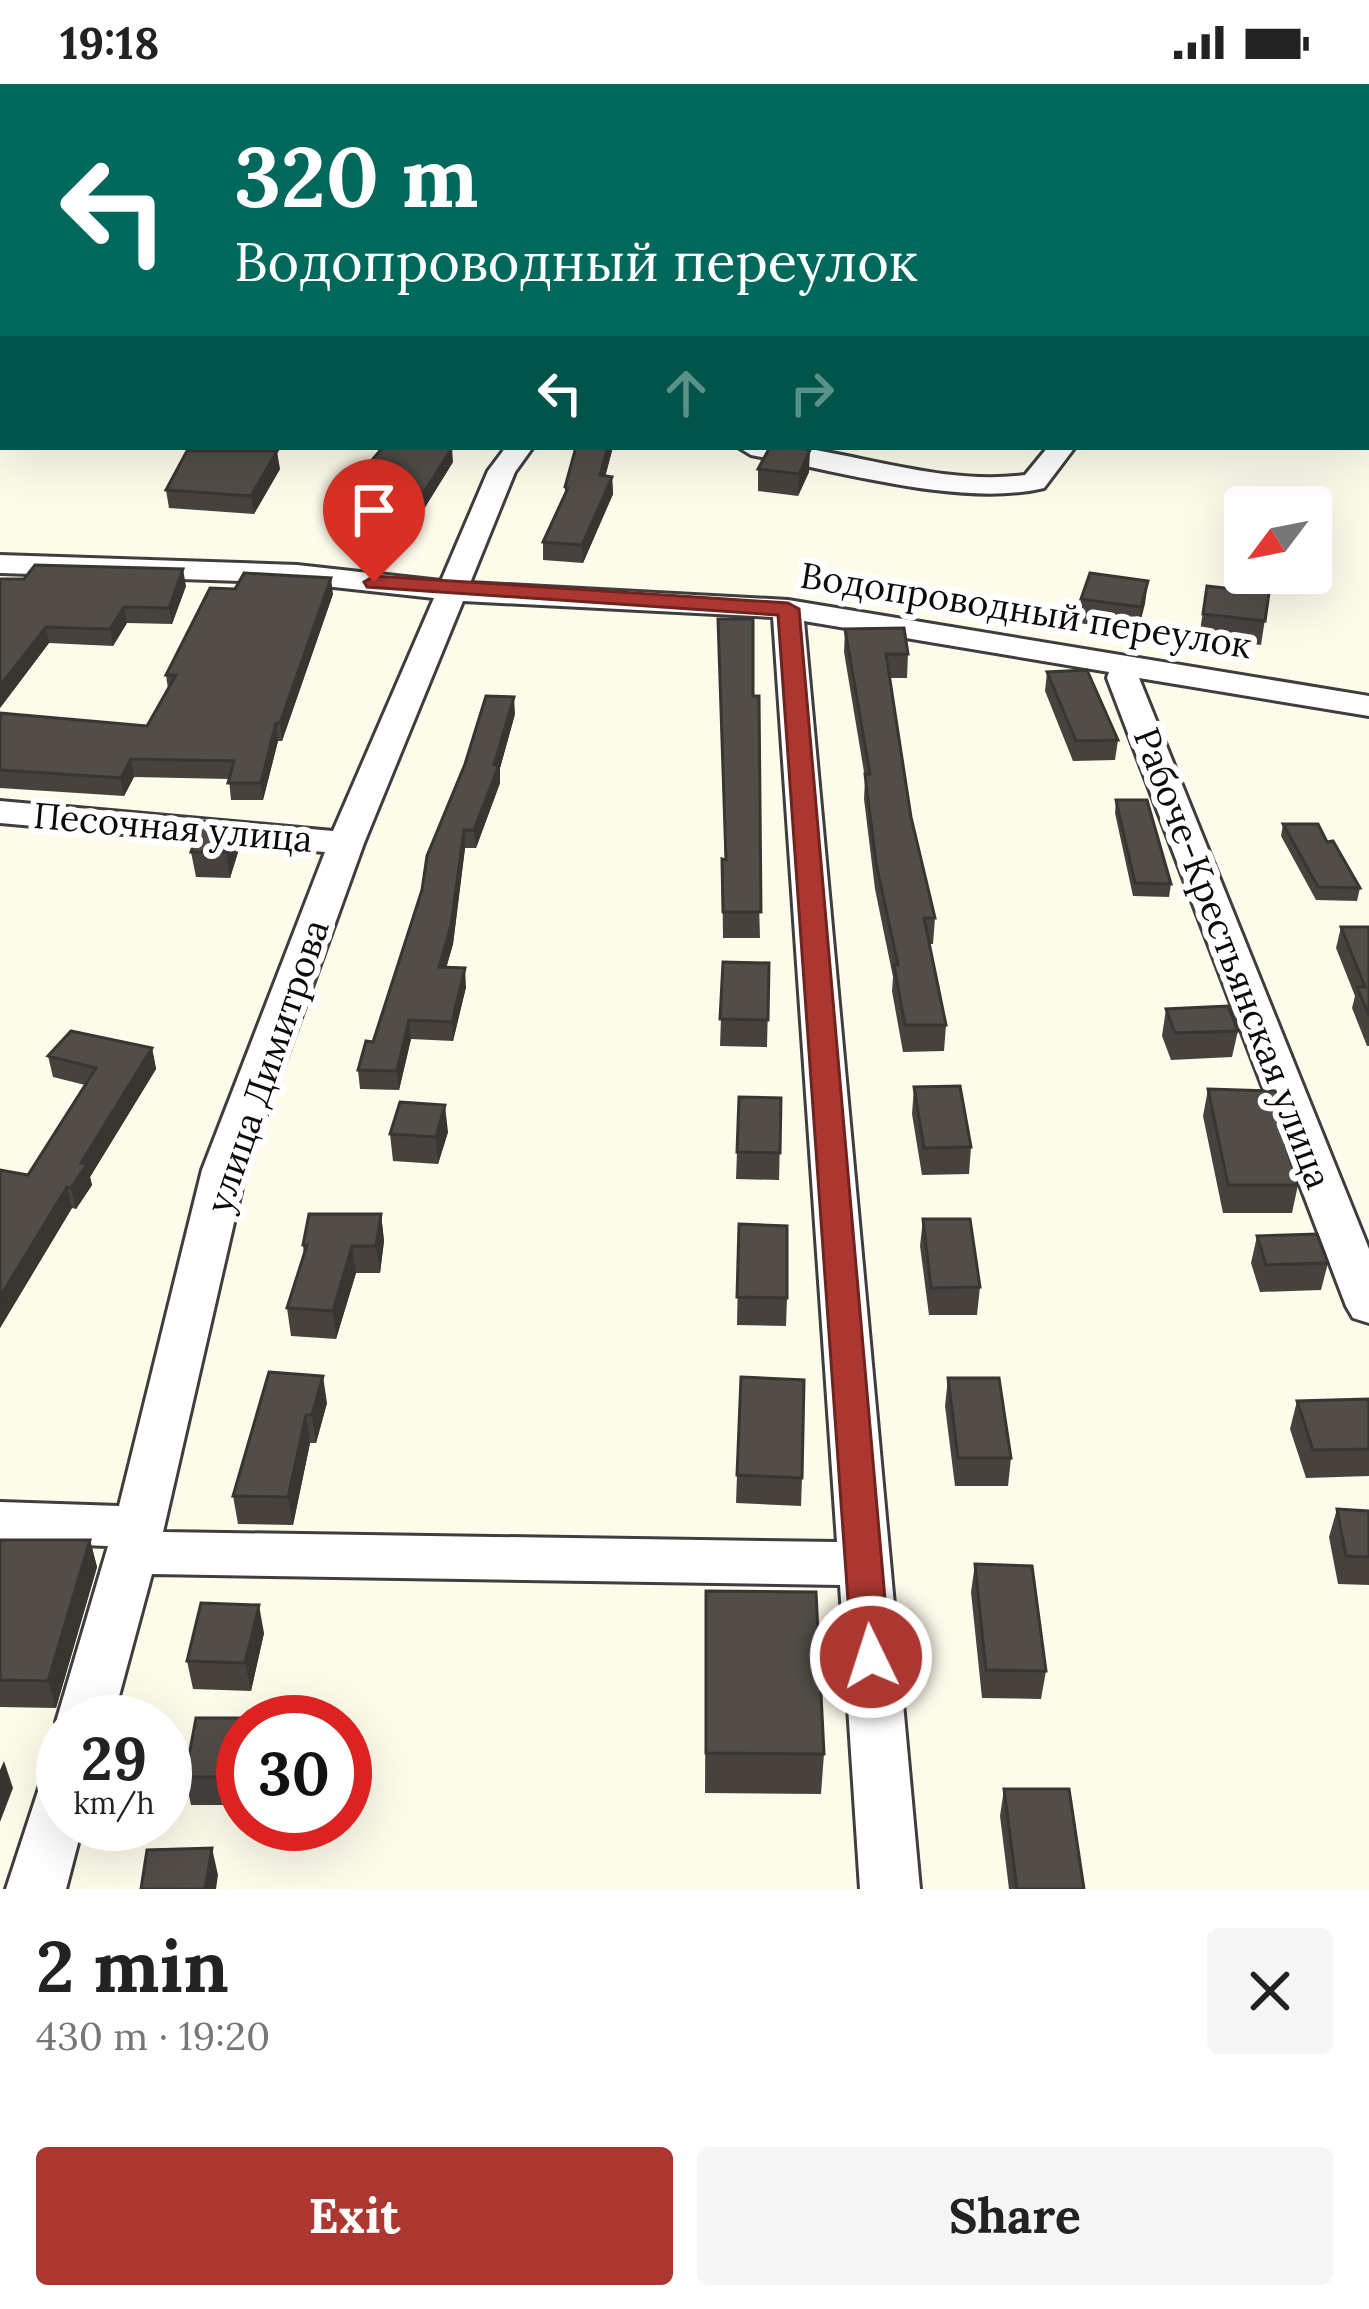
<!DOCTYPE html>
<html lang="en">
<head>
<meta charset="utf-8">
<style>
	body { margin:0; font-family:Lora,serif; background:#f6f6f6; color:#222; height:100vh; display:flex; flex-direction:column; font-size:45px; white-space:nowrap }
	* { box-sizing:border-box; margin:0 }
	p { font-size:39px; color:#767676 }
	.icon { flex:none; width:66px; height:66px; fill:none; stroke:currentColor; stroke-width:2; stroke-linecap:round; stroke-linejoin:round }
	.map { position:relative; height:1805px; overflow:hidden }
	.drawer { display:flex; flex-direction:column; background:#fff; flex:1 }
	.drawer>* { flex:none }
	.banner { position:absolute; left:0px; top:0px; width:1371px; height:366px; box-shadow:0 12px 48px #0002; background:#00695c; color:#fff; overflow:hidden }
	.needle { width:78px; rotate:238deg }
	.buttons { position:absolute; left:1224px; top:402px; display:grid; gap:24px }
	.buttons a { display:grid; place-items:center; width:108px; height:108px; border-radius:12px; background:#fff; box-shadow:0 12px 48px #0002; font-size:60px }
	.speed { position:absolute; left:36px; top:1611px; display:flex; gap:24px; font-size:60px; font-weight:700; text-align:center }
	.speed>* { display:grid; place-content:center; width:156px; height:156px; border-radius:50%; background:#fff; box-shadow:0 12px 48px #0002; line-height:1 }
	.speed small { font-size:30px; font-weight:400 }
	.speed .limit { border:18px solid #d22; background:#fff; color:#111 }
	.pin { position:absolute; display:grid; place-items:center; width:102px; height:102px; color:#fff; margin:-123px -51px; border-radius:50% 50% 50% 0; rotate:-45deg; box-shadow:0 0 12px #0007 }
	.pin .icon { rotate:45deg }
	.me { position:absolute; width:132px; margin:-66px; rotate:356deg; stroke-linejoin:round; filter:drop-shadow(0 0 9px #0008) }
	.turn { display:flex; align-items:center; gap:42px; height:252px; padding:0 36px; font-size:54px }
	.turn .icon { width:156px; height:156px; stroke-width:2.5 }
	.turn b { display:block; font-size:84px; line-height:102px }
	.lanes { display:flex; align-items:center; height:114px; padding:0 36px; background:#0003; justify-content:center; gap:60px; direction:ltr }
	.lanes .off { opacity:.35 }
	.round { display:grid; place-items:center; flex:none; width:126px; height:126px; border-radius:12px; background:#f6f6f6 }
	.summary { display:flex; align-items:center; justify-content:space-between; height:204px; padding:0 36px }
	h1 { font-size:72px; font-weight:700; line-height:90px }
	.action { display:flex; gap:24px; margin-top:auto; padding:24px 36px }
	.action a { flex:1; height:138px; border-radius:12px; background:#ac3731; color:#fff; font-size:48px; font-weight:700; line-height:138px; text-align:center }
	.action a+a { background:#f6f6f6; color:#222 }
	.status { display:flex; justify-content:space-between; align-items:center; height:84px; padding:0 60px; background:#fff; direction:ltr }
	.status svg { height:33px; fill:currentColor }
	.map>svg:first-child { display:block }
	.water { fill:#b4d3ef; stroke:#4281bf; stroke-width:3 }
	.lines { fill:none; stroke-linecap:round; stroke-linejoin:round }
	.service-casing { stroke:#3e3e3e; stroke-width:6 }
	.minor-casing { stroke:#3e3e3e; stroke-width:6 }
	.service { fill:#fff; fill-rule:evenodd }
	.minor { fill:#fff; fill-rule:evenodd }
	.wall { fill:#47423e }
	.shaded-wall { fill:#393632 }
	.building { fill:#524d48; stroke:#393632; stroke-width:3 }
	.route { fill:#ac3731; stroke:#702420; stroke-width:3 }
	.labels { text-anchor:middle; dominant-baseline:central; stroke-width:12; stroke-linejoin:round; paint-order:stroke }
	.street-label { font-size:36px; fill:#0b0b0b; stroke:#fff }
</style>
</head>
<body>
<div class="status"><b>19:18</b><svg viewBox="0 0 49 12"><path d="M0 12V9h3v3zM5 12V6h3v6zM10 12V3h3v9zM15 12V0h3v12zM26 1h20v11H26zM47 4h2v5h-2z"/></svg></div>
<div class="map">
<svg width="1369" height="1805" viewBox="0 0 1369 1805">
	<rect width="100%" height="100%" fill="#fdfbea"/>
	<path class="water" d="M0,0H266L3,3L0,203Z"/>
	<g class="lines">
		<defs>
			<path id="service" d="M1199,0H1207V3H1199Z
				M1368,234H1369V240H1368Z"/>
			<path id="minor" d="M1368,341H1369V357H1368Z
				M506,363H533L515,388L470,499L788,516L1369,612V632L1139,594L1369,1165V1239L1353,1234L1346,1222L1107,594L1109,588L804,537L920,1805H860L840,1501L152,1490L112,1638H63V1652L56,1638L108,1462L0,1458V1418L119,1422L202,1086L325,768L0,739V717L333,747L434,514L297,499L0,489V471L297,481L441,497L488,387ZM463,517L773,533L837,1458L163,1448L246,1086L364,759Z
				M738,363C759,363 782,361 803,364C875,375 952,401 1025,391L1048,363H1075L1044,404C962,424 835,386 751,371Z
				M63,1684V1740H83L66,1805H6L43,1692Z"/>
		</defs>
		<use href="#service" class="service-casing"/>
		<use href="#minor" class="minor-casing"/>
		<use href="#service" class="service"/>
		<use href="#minor" class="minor"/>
	</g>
	<path class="wall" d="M576,363H613L605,392L612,393L613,410L583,479L543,476V458L565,411V403Z
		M453,378L414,441L397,440L383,463L343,460L342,445L329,444L328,429Z
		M280,385L254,430L169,424L166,406Z
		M758,385L809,388L798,412L758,407Z
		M0,495H24L186,502L172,540L127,539L113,562L49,559L0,624Z
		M1148,497L1138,547L1078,539L1081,515Z
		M1207,502L1269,509L1261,561L1199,553Z
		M333,510L282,657H278L263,716H231L229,695L134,693L124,712L0,704V629L147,642L168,605L166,591Z
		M718,535L753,612L760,854H723L722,775H725Z
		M845,545L908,570L907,594H890L911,733L935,834L933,860H930L946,941L944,967L903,968L892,907L893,893L875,805L864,715L865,694L844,568Z
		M1047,588L1118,656L1115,676L1073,677L1045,607Z
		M515,630L500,684V699L476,764H465L453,860L446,884L466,903L453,957L411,955L399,1006L360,1005L358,986L373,958Z
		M1116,716L1171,800L1169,813L1133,812L1115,729Z
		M1283,740L1327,758L1360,804L1357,817L1316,816L1281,752Z
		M239,765L230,794L196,793L191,768Z
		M1341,843H1369V962H1367L1352,924L1355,912L1336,864Z
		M723,878L769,879L767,963L720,962Z
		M1166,925L1238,947L1232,973L1171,976L1162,952Z
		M152,964L156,985L90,1093L92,1101L76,1125L72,1124L0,1244V1086L28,1091L85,1001L53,993L48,972Z
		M914,1003L971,1063L969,1090L922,1091L912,1030Z
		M1208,1005L1288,1040L1284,1057L1298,1101L1292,1129H1223L1203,1032Z
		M739,1013L781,1014L779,1096L736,1095Z
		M448,1048L438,1080L393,1077L390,1050Z
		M381,1130L384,1157L380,1189H356L336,1255L291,1252L287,1224L304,1171L303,1161Z
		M923,1135L980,1203L977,1231H929L920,1162Z
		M739,1140L787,1214L786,1242L737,1241Z
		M1257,1152L1328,1179L1321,1206L1260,1208L1251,1179Z
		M269,1288L327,1319L316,1359H310L293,1441L238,1440L233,1412Z
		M948,1294L1011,1374L1008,1402H955L945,1322Z
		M1369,1315V1392L1306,1394L1290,1345L1297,1317Z
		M737,1391L802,1394L801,1422L736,1419Z
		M1337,1425L1369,1427V1501L1338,1500L1329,1453Z
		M0,1456H90L97,1483L56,1624L0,1623Z
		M975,1480L1046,1587L1041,1615L982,1614L971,1508Z
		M706,1507L824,1670L821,1710L705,1709Z
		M264,1549L251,1607L193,1605L187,1577Z
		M196,1634H250L251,1638H243V1721H191L185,1693Z
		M1004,1705L1084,1805H1009L1000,1732Z"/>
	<path class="shaded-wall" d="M608,363H613L601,409L600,391Z
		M452,364L453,378L414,441L412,427Z
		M810,366L809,388L798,412L799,390Z
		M277,367L280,385L254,430L251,412Z
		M612,393L613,410L583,479L582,461Z
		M395,425L397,440L383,463L382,448Z
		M183,485L186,502L172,540L169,524Z
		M331,494L333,510L282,657L280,639Z
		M1148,497L1145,520L1138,547L1141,523Z
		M124,523L127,539L113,562L110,545Z
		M46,543L49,559L0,624V602Z
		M514,613L515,630L500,684V699L476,764L474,746Z
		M276,639L278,657L263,716L261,699Z
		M131,675L134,693L124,712L121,694Z
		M235,740L239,765L230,794L226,768Z
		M464,746L465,764L453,860L441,902L439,883Z
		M465,884L466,903L453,957L452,938Z
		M409,936L411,955L399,1006L397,987Z
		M152,964L156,985L90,1093L92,1101L76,1125L71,1104L81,1079Z
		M445,1021L448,1048L438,1080L436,1053Z
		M67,1103L72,1124L0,1244V1213Z
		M381,1130L384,1157L380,1189L376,1162Z
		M352,1162L356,1189L336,1255L333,1227Z
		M323,1292L327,1319L316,1359L312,1331Z
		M306,1331L310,1359L293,1441L288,1413Z
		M90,1456L97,1483L56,1624L48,1597Z
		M259,1521L264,1549L251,1607L245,1579Z
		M4,1677L13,1704L0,1738V1686Z
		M212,1764L218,1791L216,1805H205Z"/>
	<path class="building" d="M383,363L452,364L412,427L395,425L382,448L342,445L350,431L328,429Z
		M576,363H608L600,391L612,393L582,461L543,458L568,404L565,403Z
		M770,363H793L810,366L799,390L758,385Z
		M187,367H277L251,412L166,406Z
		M35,481L183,485L169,524L124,523L110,545L46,543L0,602V495H24Z
		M244,489L331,494L280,639H276L261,699H228L234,677L131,675L121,694L0,686V629L147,642L176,591H166L210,504L235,505Z
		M1090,489L1148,497L1141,523L1081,515Z
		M1207,502L1269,509L1265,537L1203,530Z
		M718,535H753V612H759L761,828H723L722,775L726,776Z
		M904,544L908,570H886L911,733L935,834H924L946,941H905L894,881H898L876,779L865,690H870L845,545Z
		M1087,586L1118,656L1076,657L1047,588Z
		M486,612L514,613L494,681H499L474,746H464L451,842L439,883L465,884L452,938L409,936L397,987L358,986L366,957L373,958L422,806L427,772L465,680Z
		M1116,716H1147L1171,800L1135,799Z
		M202,737L235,740L226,768H191Z
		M1283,740H1318L1327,758L1333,757L1360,804L1318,803Z
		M1341,843H1369V932L1357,903H1365Z
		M723,878L769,879L768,936L720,935Z
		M1228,922L1238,947L1175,949L1166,925Z
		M71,947L152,964L81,1079L87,1080L71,1104L67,1103L0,1213V1086L28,1091L96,984L48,972Z
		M960,1002L971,1063L924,1064L914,1003Z
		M1208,1005L1275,1007L1288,1040L1279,1039L1298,1101H1228Z
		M739,1013L781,1014L780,1069L737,1068Z
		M400,1018L445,1021L436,1053L390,1050Z
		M309,1130H381L376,1162H352L333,1227L287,1224L307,1161H303Z
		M923,1135H970L980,1203L931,1204Z
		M739,1140L787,1142V1214L737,1213Z
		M1317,1150L1328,1179L1266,1181L1257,1152Z
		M269,1288L323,1292L312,1331H306L288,1413L233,1412Z
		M741,1293L804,1296L802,1394L737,1391Z
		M948,1294H999L1011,1374H958Z
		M1369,1315V1365L1313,1366L1297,1317Z
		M1337,1425L1369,1427V1473L1346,1472Z
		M0,1456H90L48,1597L0,1596Z
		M975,1480L1032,1482L1046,1587L986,1586Z
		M706,1507L816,1508L824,1670L706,1669Z
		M201,1519L259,1521L245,1579L187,1577Z
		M196,1634H250V1638H243V1675L240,1693H185Z
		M1004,1705H1069L1084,1805H1017Z
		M212,1764L205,1805H141L147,1766Z"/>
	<path class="route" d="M374,492L788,519L799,525L890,1573L885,1584L871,1589L858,1584L852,1573L778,531L367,503L364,498Z"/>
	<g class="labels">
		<g class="street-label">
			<text transform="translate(1026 526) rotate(9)">Водопроводный переулок</text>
			<text transform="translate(173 743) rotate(5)">Песочная улица</text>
			<text transform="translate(1233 874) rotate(69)">Рабоче-Крестьянская улица</text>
			<text transform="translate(267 982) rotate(-71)">улица Димитрова</text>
		</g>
	</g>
</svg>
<div class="buttons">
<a><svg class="needle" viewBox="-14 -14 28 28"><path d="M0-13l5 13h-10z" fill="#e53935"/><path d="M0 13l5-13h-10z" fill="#767676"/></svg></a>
</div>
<div class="speed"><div>29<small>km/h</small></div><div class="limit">30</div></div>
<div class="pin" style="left:374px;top:498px;background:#d93025"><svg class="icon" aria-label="arrive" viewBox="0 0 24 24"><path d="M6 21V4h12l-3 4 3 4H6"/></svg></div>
<svg class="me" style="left:871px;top:1573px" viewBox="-20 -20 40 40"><circle r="17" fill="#ac3731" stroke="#fff" stroke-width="3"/><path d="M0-11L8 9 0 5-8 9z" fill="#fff"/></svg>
<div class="banner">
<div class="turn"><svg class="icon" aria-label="left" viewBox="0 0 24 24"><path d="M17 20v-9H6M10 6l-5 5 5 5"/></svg><div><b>320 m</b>Водопроводный переулок</div></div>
<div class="lanes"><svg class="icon" aria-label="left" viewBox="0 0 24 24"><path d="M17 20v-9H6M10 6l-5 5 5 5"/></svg><svg class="icon off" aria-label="ahead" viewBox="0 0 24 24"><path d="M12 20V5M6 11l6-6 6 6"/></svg><svg class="icon off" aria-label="right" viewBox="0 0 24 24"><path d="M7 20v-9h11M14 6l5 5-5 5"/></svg></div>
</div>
</div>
<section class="drawer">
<div class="summary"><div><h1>2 min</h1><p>430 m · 19:20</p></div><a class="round"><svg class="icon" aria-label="close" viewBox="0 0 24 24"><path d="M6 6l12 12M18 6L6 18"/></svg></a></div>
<div class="action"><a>Exit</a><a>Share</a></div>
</section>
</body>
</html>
